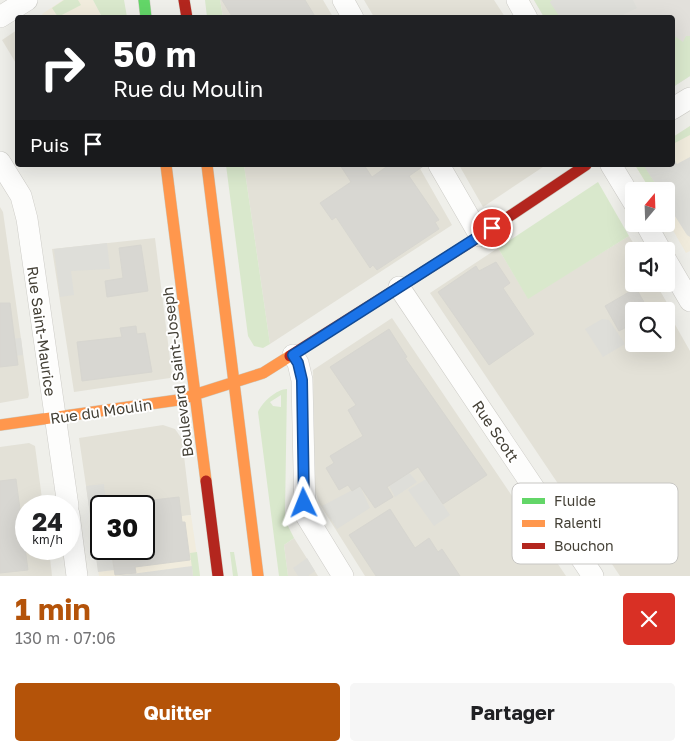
<!DOCTYPE html>
<html lang="fr">
<head>
<meta charset="utf-8">
<style>
	body { margin:0; font-family:"Golos Text",sans-serif; background:#f6f6f6; color:#202124; height:100vh; display:flex; flex-direction:column; font-size:19px; white-space:nowrap }
	* { box-sizing:border-box; margin:0 }
	p { font-size:16px; color:#757577 }
	.icon { flex:none; width:28px; height:28px; fill:none; stroke:currentColor; stroke-width:2; stroke-linecap:round; stroke-linejoin:round }
	.map { position:relative; height:576px; overflow:hidden }
	.details { display:flex; flex-direction:column; background:#fff; flex:1 }
	.details>* { flex:none }
	.banner { position:absolute; left:15px; top:15px; width:660px; height:152px; border-radius:5px; box-shadow:0 5px 20px #0002; background:#202124; color:#fff; overflow:hidden }
	.needle { width:32px; rotate:19deg }
	.buttons { position:absolute; left:625px; top:182px; display:grid; gap:10px }
	.buttons a { display:grid; place-items:center; width:50px; height:50px; border-radius:5px; background:#fff; box-shadow:0 5px 20px #0002; font-size:25px }
	.speed { position:absolute; left:15px; top:495px; display:flex; gap:10px; font-size:25px; font-weight:700; text-align:center }
	.speed>* { display:grid; place-content:center; width:65px; height:65px; border-radius:50%; background:#fff; box-shadow:0 5px 20px #0002; line-height:1 }
	.speed small { font-size:12px; font-weight:400 }
	.speed .limit { border:2px solid #111; border-radius:8px; background:#fff; color:#111 }
	.pin { position:absolute; display:grid; place-items:center; width:42px; height:42px; color:#fff; margin:-21px; border:2px solid #fff; border-radius:50%; box-shadow:0 1px 5px #0007 }
	.me { position:absolute; width:55px; margin:-28px; rotate:358deg; stroke-linejoin:round; filter:drop-shadow(0 0 4px #0008) }
	.turn { display:flex; align-items:center; gap:18px; height:105px; padding:0 15px; font-size:22px }
	.turn .icon { width:65px; height:65px; stroke-width:2.5 }
	.turn b { display:block; font-size:35px; line-height:42px }
	.then { display:flex; align-items:center; height:48px; padding:0 15px; background:#0003; gap:10px; font-size:19px }
	.round { display:grid; place-items:center; flex:none; width:52px; height:52px; border-radius:5px; background:#f6f6f6 }
	.head { display:flex; align-items:center; justify-content:space-between; height:85px; padding:0 15px }
	h1 { font-size:30px; font-weight:700; line-height:38px; color:#b45309 }
	.primary-button { display:flex; gap:10px; margin-top:auto; padding:10px 15px }
	.primary-button a { flex:1; height:58px; border-radius:5px; background:#b45309; color:#fff; font-size:20px; font-weight:700; line-height:58px; text-align:center }
	.primary-button a+a { background:#f6f6f6; color:#202124 }
	.map>svg:first-child { display:block }
	.residential { fill:#e3e1d7; fill-rule:evenodd }
	.commercial { fill:#f1ecdd }
	.industrial { fill:#e2e0db }
	.green { fill:#d9e8cc; fill-rule:evenodd }
	.parking { fill:#deded9 }
	.building { fill:#d8d7d2; stroke:#d7d6d0 }
	.lines { fill:none; stroke-linecap:round; stroke-linejoin:round }
	.street-casing { stroke:#cdccc7; stroke-width:22 }
	.fast-casing { stroke:#ceccc1; stroke-width:12 }
	.slow-casing { stroke:#ceccc1; stroke-width:12 }
	.jam-casing { stroke:#ceccc1; stroke-width:12 }
	.street { stroke:#fdfdfc; stroke-width:21 }
	.fast { stroke:#63d668; stroke-width:11 }
	.slow { stroke:#ff974d; stroke-width:11 }
	.jam { stroke:#b3261e; stroke-width:11 }
	.route-casing { stroke:#114b97; stroke-width:12 }
	.route { stroke:#1a73e8; stroke-width:9 }
	.labels { text-anchor:middle; dominant-baseline:central; stroke-width:4; stroke-linejoin:round; paint-order:stroke }
	.street-label { font-size:15px; fill:#444036; stroke:#fff }
	.key { fill:#fff; stroke:#c7c6c3; stroke-width:1 }
	.key-label { font-size:14px; fill:#444036 }
</style>
</head>
<body>
<div class="map">
<svg width="690" height="576" viewBox="0 0 690 576">
	<rect width="100%" height="100%" fill="#efefea"/>
	<path class="residential" d="M220,0H323L333,17H223Z
		M364,0H494L505,17H374Z
		M17,30V65L2,40Z
		M244,165H418L452,225L270,344Z
		M459,165H546L483,207Z
		M0,207L3,212L29,395L28,398L0,403Z
		M629,236L638,251H634V284H656L673,313V321L690,351V576H620L430,293L498,248L528,298ZM634,311H666V344H634Z
		M155,238L172,375L170,378L74,392L52,249Z
		M392,318L566,576H365L319,503L315,490L313,370Z
		M163,425L175,429L182,439L191,515L144,521V506H101L92,527L79,438Z
		M29,443L35,446L43,506H26V549H49L52,576H0V447Z
		M294,538L318,576H288L284,545Z"/>
	<path class="commercial" d="M63,0H93L102,17H44L42,14Z
		M690,126V251L686,253L666,218V191H651L635,165H672L673,137Z
		M191,515L200,576H99L92,527L101,549H144V521Z"/>
	<path class="industrial" d="M534,0H690V76L673,87L672,18L544,17Z"/>
	<path class="green" d="M64,0H78L81,5L58,17L52,8Z
		M93,0H124L127,17H102Z
		M205,0H220L223,17H207Z
		M534,0H552L550,2L560,17H544Z
		M673,35L683,42L686,36H690V76L673,87Z
		M690,126V135L673,144V137Z
		M226,165H244L270,344L263,348L254,346L248,336Z
		M635,165H644L660,191H651Z
		M598,182L629,236L528,299L498,248Z
		M287,389L285,512L286,522L294,538L284,545L288,576H279L258,412C262,402 277,389 287,389ZM281,395V407L273,406L270,402Z
		M197,552L200,576H193L190,553Z
		M230,552H234L238,576H233Z"/>
	<path class="parking" d="M552,0H633L637,8L619,17H560L550,2Z
		M673,157L677,164L690,157V237L687,235L666,202V191H660L644,166L672,165Z
		M107,243L110,269L71,271L74,295L60,297L54,249Z
		M602,319L609,320L625,344L603,357L585,329Z
		M21,338L23,355L0,357V340Z
		M374,458L407,470L417,482L395,497Z
		M426,479L450,515L434,526L408,490Z
		M104,484L106,506H101V549H111L114,570L98,572L86,486Z
		M360,486L370,508L337,529L322,506Z
		M307,558L315,571L308,576H298L293,568Z
		M192,566L193,576H116Z"/>
	<path class="building" d="M222,0H305L316,18H233Z
		M340,165H364L372,177L389,165H425L409,176L439,220L435,222L439,229L377,270L373,265L370,268L336,217L332,220L320,203L351,182Z
		M141,245L148,291L107,297L105,281L123,278L119,248Z
		M496,262L510,283L503,288L534,334L489,365L438,292L476,266L479,271Z
		M636,288L649,311H634V323L619,331L605,306Z
		M0,303H10L18,365L0,367Z
		M136,326L137,334L145,333L152,372L82,381L77,342L122,337L120,328Z
		M389,329L407,357L405,358L487,475L443,504L418,467L387,487L393,497L375,508L360,486L352,491L348,485L339,490L326,468L334,463L330,456L363,436L348,410L356,405L330,367Z
		M16,479L28,570L0,573V481Z
		M179,497L182,522H185L190,560L135,567L136,573L115,575L111,549H144V501Z
		M390,509L415,548L429,538L438,552L442,549L460,576H376L349,535Z"/>
	<g class="lines">
		<defs>
			<path id="street" d="M343,0L353,18
				M517,0L527,18
				M0,17L27,0
				M672,109L690,98
				M0,162L21,196L27,219L68,506
				M439,165L480,236
				M611,165L634,203
				M646,224L661,251
				M666,260L690,301
				M399,287L593,576
				M293,355L298,363L302,380L305,514L343,576
				M69,514L77,576"/>
			<path id="fast" d="M144,0L146,18"/>
			<path id="slow" d="M166,165L206,481
				M207,165L258,576
				M0,425L178,400L263,373L290,356"/>
			<path id="jam" d="M184,0L187,18
				M290,356L480,236L586,165
				M206,481L218,576"/>
		</defs>
		<use href="#street" class="street-casing"/>
		<use href="#fast" class="fast-casing"/>
		<use href="#slow" class="slow-casing"/>
		<use href="#jam" class="jam-casing"/>
		<use href="#street" class="street"/>
		<use href="#fast" class="fast"/>
		<use href="#slow" class="slow"/>
		<use href="#jam" class="jam"/>
	</g>
	<g class="lines">
		<defs>
			<path id="route" d="M304,503L302,380L298,363L293,355L492,228"/>
		</defs>
		<use href="#route" class="route-casing"/>
		<use href="#route" class="route"/>
	</g>
	<g class="labels">
		<g class="street-label">
			<text transform="translate(42 331) rotate(82)">Rue Saint-Maurice</text>
			<text transform="translate(177 372) rotate(-97)">Boulevard Saint-Joseph</text>
			<text transform="translate(101 411) rotate(-8)">Rue du Moulin</text>
			<text transform="translate(496 431) rotate(56)">Rue Scott</text>
		</g>
	</g>
	<rect x="512" y="483" width="166" height="81" rx="8" class="key"/>
	<rect x="522" y="498" width="23" height="6" fill="#63d668"/>
	<rect x="522" y="520" width="23" height="7" fill="#ff974d"/>
	<rect x="522" y="543" width="23" height="6" fill="#b3261e"/>
	<g class="key-label">
		<text x="554" y="506">Fluide</text>
		<text x="554" y="528">Ralenti</text>
		<text x="554" y="551">Bouchon</text>
	</g>
</svg>
<div class="buttons">
<a><svg class="needle" viewBox="-14 -14 28 28"><path d="M0-13l5 13h-10z" fill="#e53935"/><path d="M0 13l5-13h-10z" fill="#757577"/></svg></a>
<a><svg class="icon" aria-label="sound" viewBox="0 0 24 24"><path d="M4 9h4l5-4v14l-5-4H4zM17 9q2 3 0 6"/></svg></a>
<a><svg class="icon" aria-label="search" viewBox="0 0 24 24"><circle cx="10" cy="10" r="6"/><path d="M15 15l6 6"/></svg></a>
</div>
<div class="speed"><div>24<small>km/h</small></div><div class="limit">30</div></div>
<div class="pin" style="left:492px;top:228px;background:#d93025"><svg class="icon" aria-label="arrive" viewBox="0 0 24 24"><path d="M6 21V4h12l-3 4 3 4H6"/></svg></div>
<svg class="me" style="left:304px;top:503px" viewBox="-20 -20 40 40"><path d="M0-17L14 15 0 8-14 15z" fill="#1a73e8" stroke="#fff" stroke-width="4"/></svg>
<div class="banner">
<div class="turn"><svg class="icon" aria-label="right" viewBox="0 0 24 24"><path d="M7 20v-9h11M14 6l5 5-5 5"/></svg><div><b>50 m</b>Rue du Moulin</div></div>
<div class="then">Puis<svg class="icon" aria-label="arrive" viewBox="0 0 24 24"><path d="M6 21V4h12l-3 4 3 4H6"/></svg></div>
</div>
</div>
<section class="details">
<div class="head"><div><h1>1 min</h1><p>130 m · 07:06</p></div><a class="round" style="background:#d93025;color:#fff"><svg class="icon" aria-label="close" viewBox="0 0 24 24"><path d="M6 6l12 12M18 6L6 18"/></svg></a></div>
<div class="primary-button"><a>Quitter</a><a>Partager</a></div>
</section>
</body>
</html>
